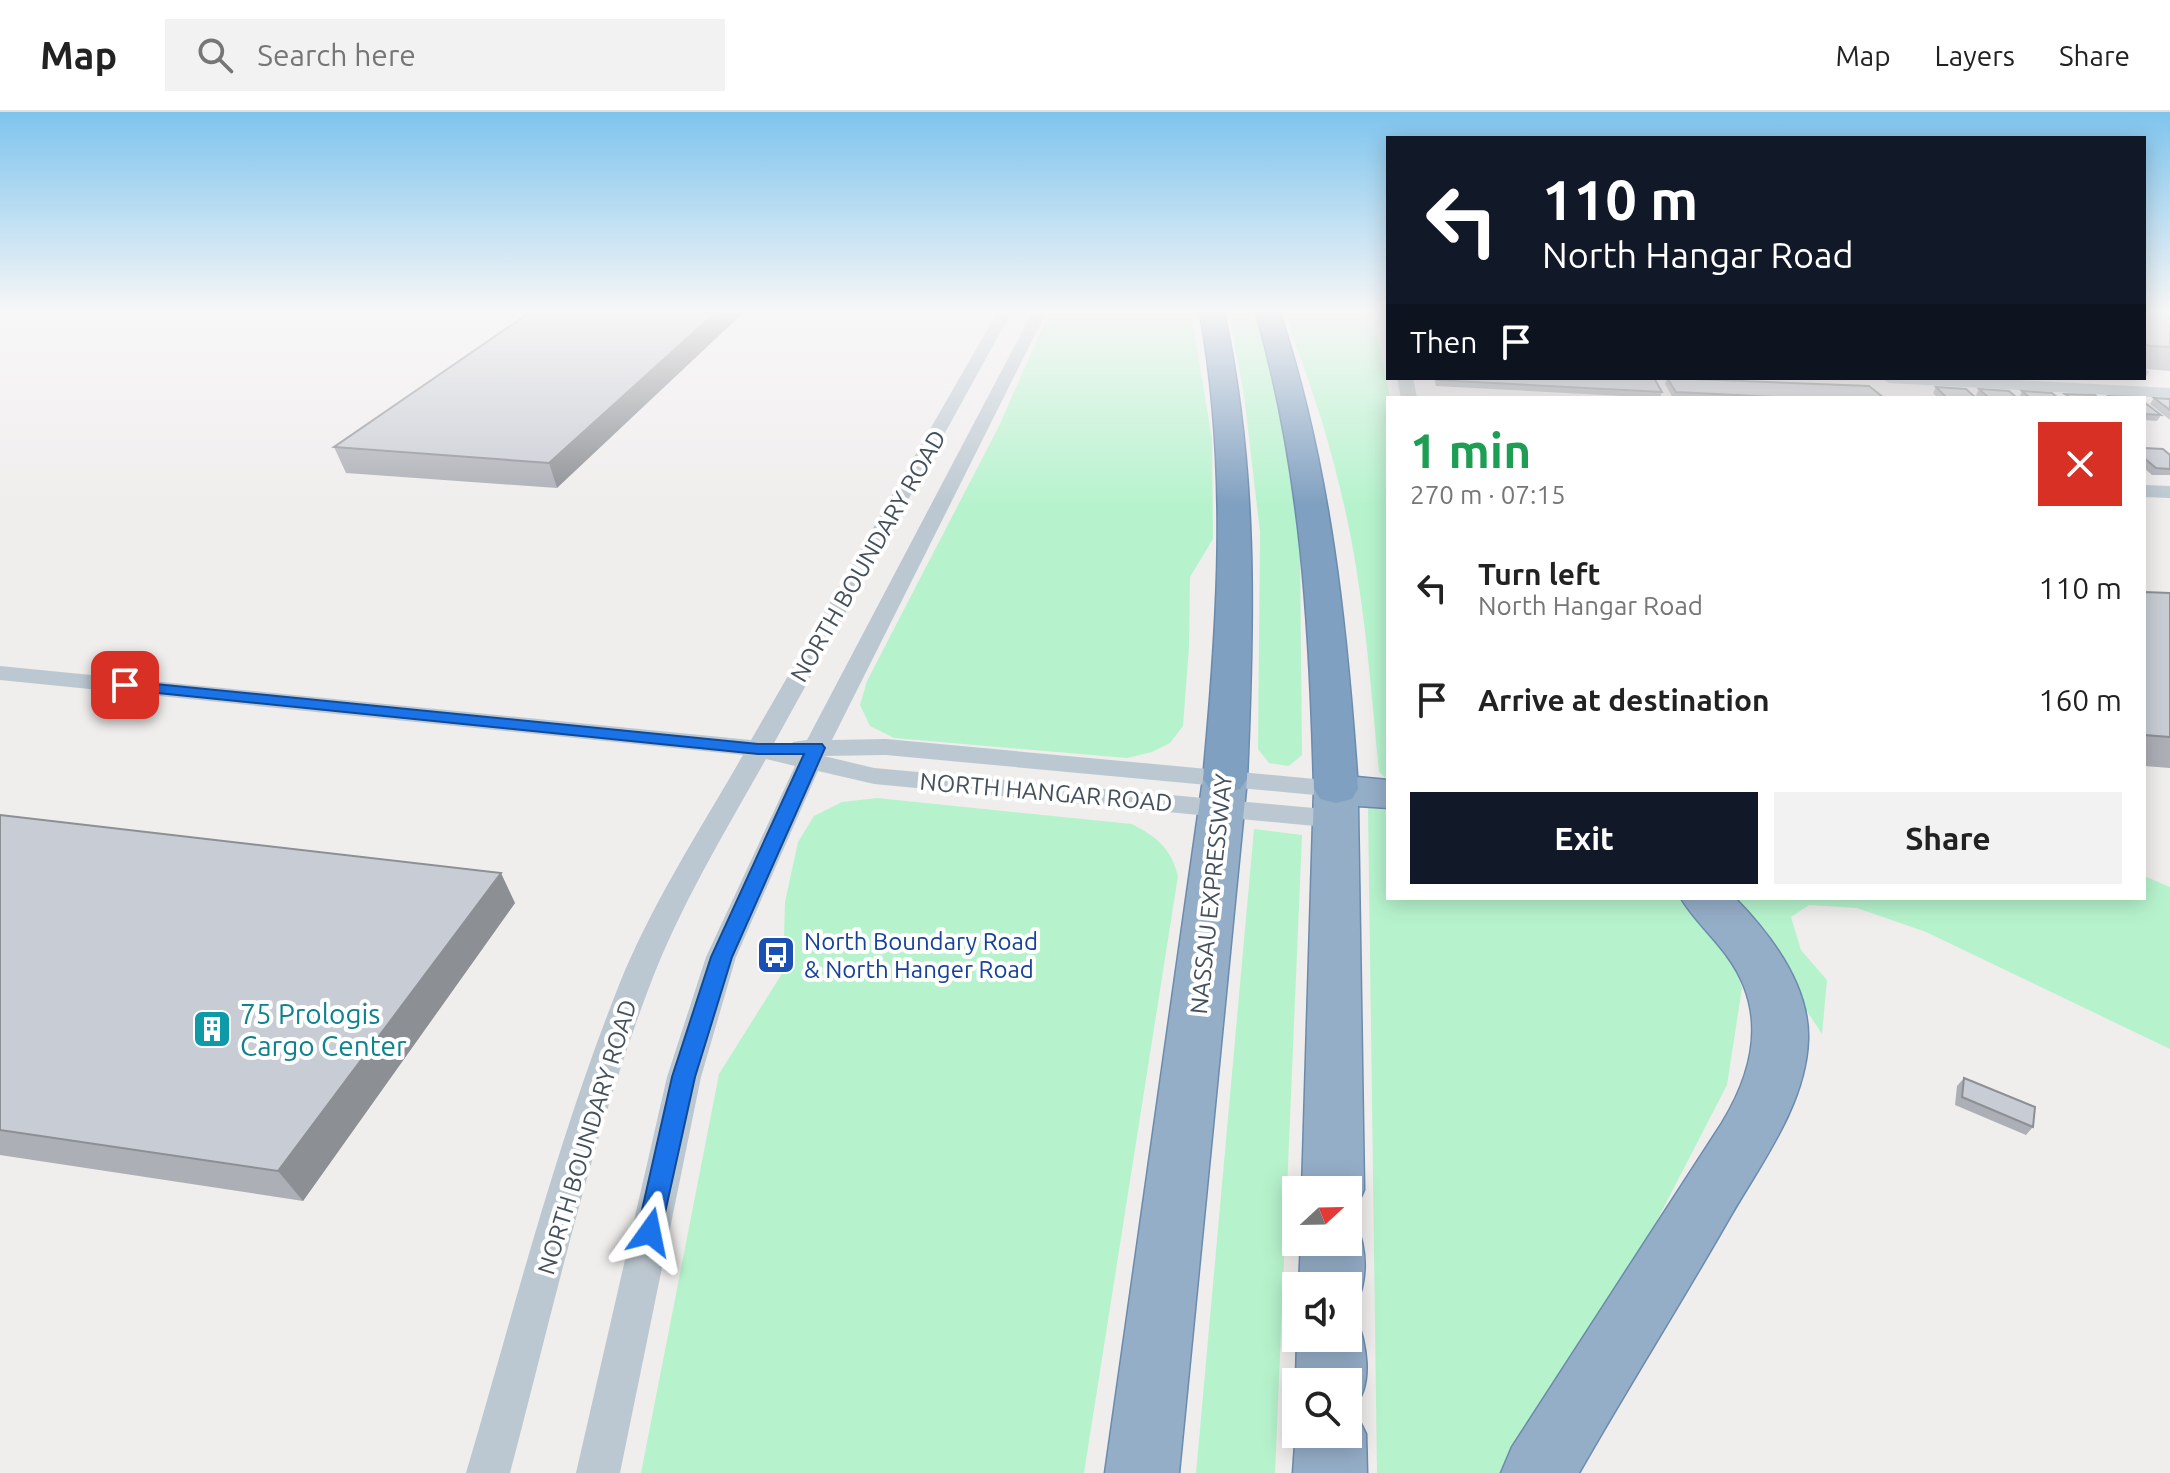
<!DOCTYPE html>
<html lang="en">
<head>
<meta charset="utf-8">
<style>
	body { margin:0; font-family:Ubuntu,sans-serif; background:#f2f2f2; color:#222; height:100vh; display:flex; flex-direction:column; font-size:30px; white-space:nowrap }
	* { box-sizing:border-box; margin:0 }
	p { font-size:26px; color:#767676 }
	.icon { flex:none; width:44px; height:44px; fill:none; stroke:currentColor; stroke-width:2; stroke-linecap:round; stroke-linejoin:round }
	.map { position:relative; flex:1; overflow:hidden }
	.side { position:absolute; left:1386px; top:284px; width:760px; height:504px; display:flex; flex-direction:column; background:#fff; border-radius:0px; box-shadow:0 4px 20px #0003 }
	.side>* { flex:none }
	.guide { position:absolute; left:1386px; top:24px; width:760px; height:244px; border-radius:0px; box-shadow:0 4px 20px #0003; background:#111827; color:#fff; overflow:hidden }
	.needle { width:52px; rotate:68deg }
	.buttons { position:absolute; left:1282px; top:1064px; display:grid; gap:16px }
	.buttons a { display:grid; place-items:center; width:80px; height:80px; border-radius:0px; background:#fff; box-shadow:0 4px 20px #0003; font-size:40px }
	.pin { position:absolute; display:grid; place-items:center; width:68px; height:68px; color:#fff; margin:-34px; border-radius:16px; box-shadow:0 4px 12px #0006 }
	.me { position:absolute; width:88px; margin:-44px; rotate:12deg; stroke-linejoin:round; filter:drop-shadow(0 0 6px #0008) }
	.turn { display:flex; align-items:center; gap:28px; height:168px; padding:0 24px; font-size:36px }
	.turn .icon { width:104px; height:104px; stroke-width:2.5 }
	.turn b { display:block; font-size:56px; line-height:68px }
	.then { display:flex; align-items:center; height:76px; padding:0 24px; background:#0003; gap:16px; font-size:30px }
	.round { display:grid; place-items:center; flex:none; width:84px; height:84px; border-radius:0px; background:#f2f2f2 }
	.overview { display:flex; align-items:center; justify-content:space-between; height:136px; padding:0 24px }
	h1 { font-size:48px; font-weight:700; line-height:60px; color:#1e9e55 }
	.cta { display:flex; gap:16px; margin-top:auto; padding:16px 24px }
	.cta a { flex:1; height:92px; border-radius:0px; background:#111827; color:#fff; font-size:32px; font-weight:700; line-height:92px; text-align:center }
	.cta a+a { background:#f2f2f2; color:#222 }
	ul { padding:0; list-style:none }
	li { display:flex; align-items:center; gap:24px; height:112px; padding:0 24px }
	li div { flex:1 }
	li b { display:block; font-size:30px }
	li em { font-style:normal }
	header { display:flex; align-items:center; gap:48px; box-sizing:border-box; height:112px; padding:0 40px; background:#fff; border-bottom:2px solid #e0e0e0 }
	header strong { font-size:38px }
	nav { display:flex; gap:44px; margin-inline-start:auto; font-size:28px }
	.search { width:560px; height:72px; background:#f2f2f2; display:flex; align-items:center; gap:20px; box-sizing:border-box; padding:0 28px; border-radius:0px; color:#767676; font-size:30px }
	.map>svg:first-child { display:block }
	.green { fill:#b6f3cd }
	.lines { fill:none; stroke-linecap:round; stroke-linejoin:round }
	.trunk-casing { stroke:#6b8bad; stroke-width:3 }
	.motorway-casing { stroke:#6b8bad; stroke-width:3 }
	.minor { fill:#bcc8d1; fill-rule:evenodd }
	.trunk { fill:#95aec8; fill-rule:evenodd }
	.motorway { fill:#80a0c1; fill-rule:evenodd }
	.wall { fill:#acafb6 }
	.shaded-wall { fill:#8c8f94 }
	.building { fill:#c8ccd4; stroke:#8c8f94; stroke-width:2 }
	.route { fill:#1a73e8; stroke:#114b97; stroke-width:2 }
	.labels { text-anchor:middle; dominant-baseline:central; stroke-width:8; stroke-linejoin:round; paint-order:stroke }
	.street-label { font-size:24px; fill:#44515c; stroke:#fff }
	.transit-label { font-size:24px; fill:#164399; stroke:#fff; text-anchor:start }
	.near-culture-label { font-size:28px; fill:#0d838f; stroke:#fff; text-anchor:start }
</style>
</head>
<body>
<header>
<strong>Map</strong>
<div class="search"><svg class="icon" aria-label="search" viewBox="0 0 24 24"><circle cx="10" cy="10" r="6"/><path d="M15 15l6 6"/></svg>Search here</div>
<nav><a>Map</a><a>Layers</a><a>Share</a></nav>
</header>
<div class="map">
<svg width="2170" height="1361" viewBox="0 0 2170 1361">
	<rect width="100%" height="100%" fill="#f0eded"/>
	<path class="green" d="M1049,201H1191L1212,327L1213,427L1190,465L1189,535L1183,614L1170,631L1152,640L1127,646L894,626L870,614L860,593L867,569L999,314Z
		M1229,201H1257L1285,327L1300,437L1302,643L1289,654L1269,651L1258,637L1260,420L1244,283Z
		M1284,201H1373L1390,286L1388,668L1379,660C1370,566 1363,468 1340,376C1326,316 1306,259 1284,201Z
		M877,686L1132,712C1157,725 1171,736 1178,764L1084,1361H641L719,962L783,860L785,790L798,730L814,704L842,690Z
		M1368,696L1388,698V786H1684L1725,822L1742,876L1727,973L1651,1120L1513,1361H1377Z
		M1254,717L1302,723L1275,1361H1196Z
		M2144,764L2170,775V937L1926,820L1857,796L1809,793L1791,805L1801,838L1827,868L1822,922L1738,795L1725,786H2144Z"/>
	<g class="lines">
		<defs>
			<path id="trunk" d="M1225,653L1240,657L1247,667L1179,1361H1105L1203,667L1210,657Z
				M1336,663L1388,668V696L1358,694L1364,1078L1355,1098L1348,1100V1078H1302L1314,677L1320,667Z
				M1681,786H1735C1771,823 1810,874 1808,928C1806,992 1761,1051 1730,1105C1681,1191 1628,1275 1579,1361H1501L1512,1335L1722,1011C1755,957 1767,898 1727,844C1713,824 1693,807 1681,786Z
				M1348,1106L1355,1109C1368,1139 1368,1167 1355,1196L1348,1199V1174H1299L1301,1130H1348Z
				M1348,1199L1355,1202C1366,1230 1375,1272 1353,1296L1366,1322L1367,1361H1293L1296,1318V1322H1348V1270H1296L1297,1226H1348Z"/>
			<path id="motorway" d="M1200,201H1224C1258,356 1254,510 1247,667L1240,677L1225,681L1210,677L1203,667C1218,510 1228,357 1200,201Z
				M1256,201H1280C1331,357 1347,515 1358,677L1352,687L1336,691L1320,687L1314,677C1310,515 1301,358 1256,201Z"/>
		</defs>
		<use href="#trunk" class="trunk-casing"/>
		<use href="#motorway" class="motorway-casing"/>
		<path class="minor" d="M997,201H1011L773,633L790,636L793,630L807,628L1032,201H1046L832,628L886,627L1336,669L1345,671L1349,677L1345,683L1336,685L886,643L824,644L874,656L1336,698L1345,701L1349,707L1345,713L1336,716L874,672L818,659L736,845L701,965L620,1361H576L667,965L706,845L795,654L766,647C725,720 680,794 650,873C590,1030 553,1198 510,1361H466C514,1198 556,1031 619,873C651,793 700,718 743,643L0,568V554L751,628Z
			M1397,266H1413L1417,286H1401Z
			M1881,266H1977L2170,276V286L1889,271Z
			M2144,373L2170,374V386L2144,385Z"/>
		<use href="#trunk" class="trunk"/>
		<use href="#motorway" class="motorway"/>
	</g>
	<path class="wall" d="M529,201L557,376L346,361L334,335Z
		M2144,201H2170V259L2145,257L2149,260L2145,266H2144Z
		M1434,266H1654L1662,280L1660,286L1436,274Z
		M1667,266L1884,286H1673L1665,272Z
		M1936,275L1976,286H1938L1933,281Z
		M1979,277L2017,286H1979L1976,283Z
		M2022,279L2058,286H2019Z
		M2154,286L2170,287V308L2150,292Z
		M2144,290L2161,303L2157,309L2144,308Z
		M2144,336L2170,343V363H2152L2144,356Z
		M2144,480L2170,481V656L2144,654Z
		M0,703L515,791L303,1089L0,1043Z
		M1964,966L2033,1015L2026,1023L1955,993L1957,974Z"/>
	<path class="shaded-wall" d="M715,201H743L557,376L549,351Z
		M501,761L515,791L303,1089L278,1059Z"/>
	<path class="building" d="M529,201H715L549,351L334,335Z
		M2144,201H2170V235L2149,234L2144,231Z
		M1436,266H1654L1662,280L1437,268Z
		M1667,266L1869,274L1884,286H1795L1676,280Z
		M1936,275L1966,277L1976,286H1947Z
		M1979,277L2009,279L2017,286H1989Z
		M2022,279L2052,281L2058,286H2030Z
		M2065,282L2095,283L2098,286H2071Z
		M2109,284L2138,285L2139,286H2112Z
		M2154,286L2170,287V298Z
		M2144,290L2161,303L2144,302Z
		M2144,336L2163,337L2170,343V357L2156,356L2144,346Z
		M2144,480L2170,481V625L2144,623Z
		M0,703L501,761L278,1059L0,1018Z
		M1964,966L2035,995L2033,1015L1962,985Z"/>
	<linearGradient id="sky" x2="0" y2="1"><stop stop-color="#7ec4ed"/><stop offset="0.51" stop-color="#f8f7f7"/><stop offset="1" stop-color="#f8f7f7" stop-opacity="0"/></linearGradient>
	<rect width="2170" height="392" fill="url(#sky)"/>
	<path class="route" d="M125,569L758,632H822L825,636L732,845L695,965L659,1128L650,1132L641,1128L637,1120L672,965L711,845L804,642H758L119,577V570Z"/>
	<defs>
		<symbol id="bus-square" viewBox="-11 -11 22 22"><rect x="-9" y="-9" width="18" height="18" rx="4" fill="#1a4fb4" stroke="#fff"/><path d="M-5-6H5V4H4V6H2V4H-2V6H-4V4H-5ZM-3.5-4V0h7V-4ZM-3.5 1.2v1.5H-2V1.2ZM2 1.2v1.5H3.5V1.2Z" fill="#fff"/></symbol>
		<symbol id="building-square" viewBox="-11 -11 22 22"><rect x="-9" y="-9" width="18" height="18" rx="4" fill="#0f9aa8" stroke="#fff"/><path d="M-4-6H4V6H1V3H-1V6H-4ZM-2.5-4.3h1.7v1.8h-1.7ZM.8-4.3h1.7v1.8H.8ZM-2.5-1h1.7V.8h-1.7ZM.8-1h1.7V.8H.8Z" fill="#fff"/></symbol>
	</defs>
	<g fill-rule="evenodd">
		<use href="#bus-square" x="754" y="821" width="44" height="44"/>
		<use href="#building-square" x="190" y="895" width="44" height="44"/>
	</g>
	<g class="labels">
		<g class="street-label">
			<text transform="translate(868 444) rotate(-60)">NORTH BOUNDARY ROAD</text>
			<text transform="translate(1046 680) rotate(5)">NORTH HANGAR ROAD</text>
			<text transform="translate(1211 782) rotate(-84)">NASSAU EXPRESSWAY</text>
			<text transform="translate(587 1025) rotate(-73)">NORTH BOUNDARY ROAD</text>
		</g>
		<g class="transit-label">
			<text x="804" y="829">North Boundary Road<tspan x="804" dy="28">&amp; North Hanger Road</tspan></text>
		</g>
		<g class="near-culture-label">
			<text x="240" y="901">75 Prologis<tspan x="240" dy="32">Cargo Center</tspan></text>
		</g>
	</g>
</svg>
<div class="buttons">
<a><svg class="needle" viewBox="-14 -14 28 28"><path d="M0-13l5 13h-10z" fill="#e53935"/><path d="M0 13l5-13h-10z" fill="#767676"/></svg></a>
<a><svg class="icon" aria-label="sound" viewBox="0 0 24 24"><path d="M4 9h4l5-4v14l-5-4H4zM17 9q2 3 0 6"/></svg></a>
<a><svg class="icon" aria-label="search" viewBox="0 0 24 24"><circle cx="10" cy="10" r="6"/><path d="M15 15l6 6"/></svg></a>
</div>
<div class="pin" style="left:125px;top:573px;background:#d93025"><svg class="icon" aria-label="arrive" viewBox="0 0 24 24"><path d="M6 21V4h12l-3 4 3 4H6"/></svg></div>
<svg class="me" style="left:650px;top:1120px" viewBox="-20 -20 40 40"><path d="M0-17L14 15 0 8-14 15z" fill="#1a73e8" stroke="#fff" stroke-width="4"/></svg>
<div class="guide">
<div class="turn"><svg class="icon" aria-label="left" viewBox="0 0 24 24"><path d="M17 20v-9H6M10 6l-5 5 5 5"/></svg><div><b>110 m</b>North Hangar Road</div></div>
<div class="then">Then<svg class="icon" aria-label="arrive" viewBox="0 0 24 24"><path d="M6 21V4h12l-3 4 3 4H6"/></svg></div>
</div>
<section class="side">
<div class="overview"><div><h1>1 min</h1><p>270 m · 07:15</p></div><a class="round" style="background:#d93025;color:#fff"><svg class="icon" aria-label="close" viewBox="0 0 24 24"><path d="M6 6l12 12M18 6L6 18"/></svg></a></div>
<ul>
<li><svg class="icon" aria-label="left" viewBox="0 0 24 24"><path d="M17 20v-9H6M10 6l-5 5 5 5"/></svg><div><b>Turn left</b><p>North Hangar Road</p></div><em>110 m</em></li>
<li><svg class="icon" aria-label="arrive" viewBox="0 0 24 24"><path d="M6 21V4h12l-3 4 3 4H6"/></svg><div><b>Arrive at destination</b></div><em>160 m</em></li>
</ul>
<div class="cta"><a>Exit</a><a>Share</a></div>
</section>
</div>
</body>
</html>
